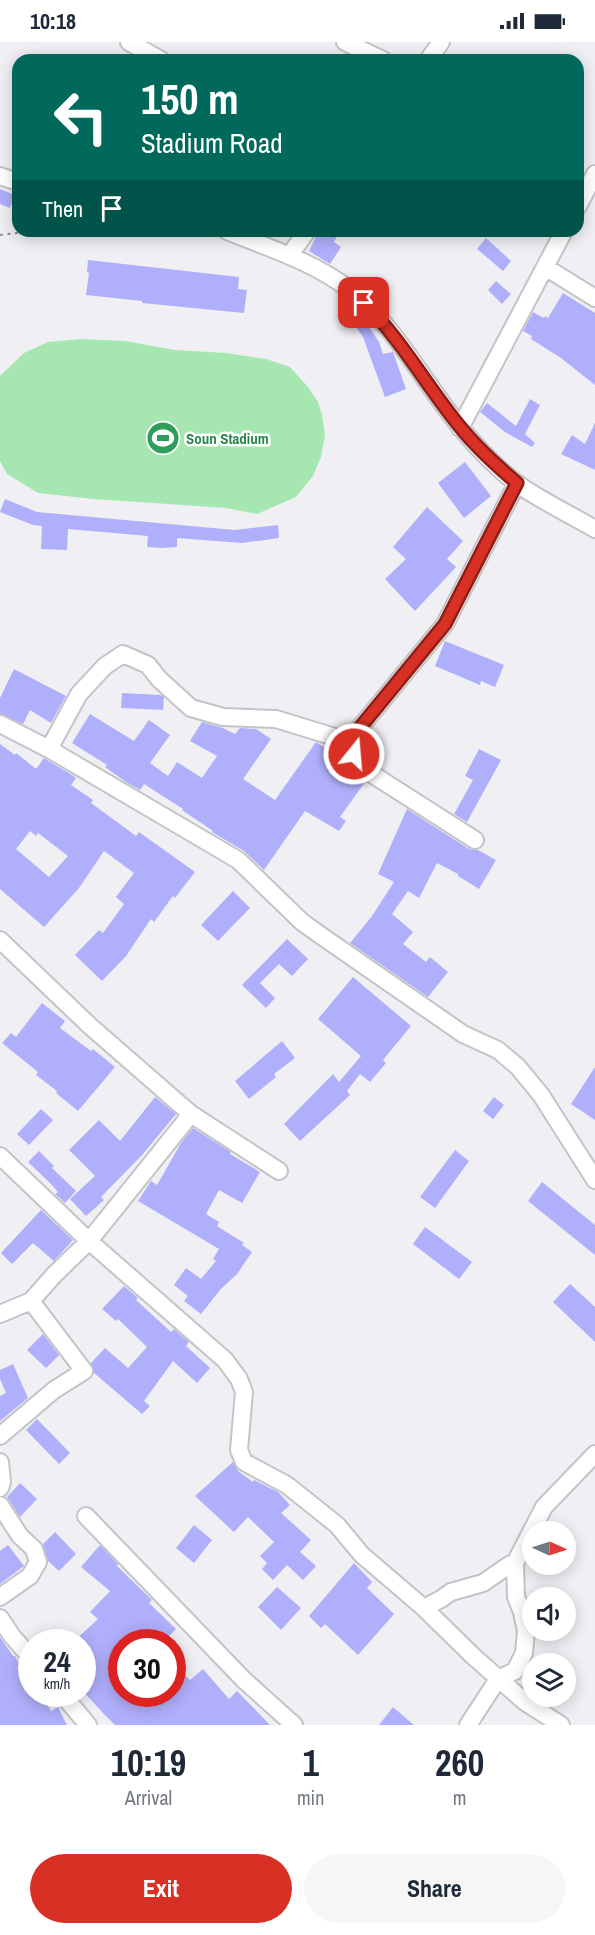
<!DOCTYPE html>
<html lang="en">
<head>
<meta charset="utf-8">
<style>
	body { margin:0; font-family:"Archivo Narrow",sans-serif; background:#f6f6f7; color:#1f2937; height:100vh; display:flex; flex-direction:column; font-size:22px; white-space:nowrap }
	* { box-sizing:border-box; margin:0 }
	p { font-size:20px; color:#747a83 }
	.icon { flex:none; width:33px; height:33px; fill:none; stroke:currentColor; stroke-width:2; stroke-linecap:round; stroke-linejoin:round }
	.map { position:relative; height:1683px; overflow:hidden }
	.side { display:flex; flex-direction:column; background:#fff; flex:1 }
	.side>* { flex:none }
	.guide { position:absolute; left:12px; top:12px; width:572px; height:183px; border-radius:18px; box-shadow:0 3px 15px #0003; background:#00695c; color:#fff; overflow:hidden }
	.needle { width:39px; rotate:93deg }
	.controls { position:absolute; left:522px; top:1479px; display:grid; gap:12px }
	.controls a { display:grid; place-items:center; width:54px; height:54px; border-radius:50%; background:#fff; box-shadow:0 3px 15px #0003; font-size:30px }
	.speed { position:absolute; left:18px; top:1587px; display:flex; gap:12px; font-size:30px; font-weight:700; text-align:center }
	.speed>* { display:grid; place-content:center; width:78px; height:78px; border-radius:50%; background:#fff; box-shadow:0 3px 15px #0003; line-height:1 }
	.speed small { font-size:15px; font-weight:400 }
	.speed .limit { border:9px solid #d22; background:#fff; color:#111 }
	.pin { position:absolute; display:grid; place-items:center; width:51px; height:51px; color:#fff; margin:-26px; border-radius:12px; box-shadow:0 3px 9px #0006 }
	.me { position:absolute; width:66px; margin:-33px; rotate:17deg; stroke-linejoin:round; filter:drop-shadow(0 0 4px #0008) }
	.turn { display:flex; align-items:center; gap:21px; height:126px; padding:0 30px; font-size:27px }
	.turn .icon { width:78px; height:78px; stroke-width:2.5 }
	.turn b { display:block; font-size:42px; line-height:51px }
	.then { display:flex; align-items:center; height:57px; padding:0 30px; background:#0003; gap:12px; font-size:22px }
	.eta { display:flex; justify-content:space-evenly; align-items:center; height:102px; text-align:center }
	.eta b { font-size:36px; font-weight:700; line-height:42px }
	.action { display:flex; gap:12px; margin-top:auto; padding:12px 30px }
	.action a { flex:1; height:69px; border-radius:36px; background:#d93025; color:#fff; font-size:24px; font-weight:700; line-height:69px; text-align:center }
	.action a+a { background:#f6f6f7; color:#1f2937 }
	.status { display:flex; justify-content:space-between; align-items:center; height:42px; padding:0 30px; background:#fff; direction:ltr }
	.status svg { height:16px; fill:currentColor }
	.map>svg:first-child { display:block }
	.green { fill:#a6e7b1 }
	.building { fill:#b0affb; fill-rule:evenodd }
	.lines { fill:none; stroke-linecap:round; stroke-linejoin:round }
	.minor-casing { stroke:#c3c4c7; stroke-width:20 }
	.path { stroke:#8c8c8e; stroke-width:2; stroke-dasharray:3 4.5; stroke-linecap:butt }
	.minor { stroke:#fff; stroke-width:16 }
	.route-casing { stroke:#8d1f18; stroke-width:15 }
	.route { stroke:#d93025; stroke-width:10 }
	.labels { text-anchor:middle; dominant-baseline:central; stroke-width:5; stroke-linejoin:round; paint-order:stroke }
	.leisure-label { font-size:15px; font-weight:bold; fill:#27864d; stroke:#fff; text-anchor:start }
</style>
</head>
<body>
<div class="status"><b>10:18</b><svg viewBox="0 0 49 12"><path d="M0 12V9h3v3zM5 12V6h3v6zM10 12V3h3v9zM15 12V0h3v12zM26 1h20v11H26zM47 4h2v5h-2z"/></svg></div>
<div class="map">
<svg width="595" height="1683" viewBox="0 0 595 1683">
	<rect width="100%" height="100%" fill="#f0f0f4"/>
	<path class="green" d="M82,297L125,299L175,308L226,311L266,317L290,325L308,345L318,360L322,373L325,393L321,415L313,434L296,455L257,472L226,466L93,457L38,451L7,432L0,419V334L24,311L48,300Z"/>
	<path class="building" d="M0,147L15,153L10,166L0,162Z
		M319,189H340L334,200L341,205L330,222L309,209Z
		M486,196L511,219L503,229L477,207Z
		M88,218L239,235L238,247L247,248L244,271L142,261V259L86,253L89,231L87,230Z
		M496,239L511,252L502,262L488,248Z
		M563,251L595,271V343L561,316L531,297L532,294L523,289L533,270L544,276L545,274L548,276Z
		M362,275L379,300L383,312L393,310L406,347L385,355L363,295L353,281Z
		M530,357L540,363L525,392L535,401L532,405L505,390L480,370L487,361L516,384Z
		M595,381V428L561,412L572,393L585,402Z
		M465,420L491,454L464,476L438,441Z
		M5,457L37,470L235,488L278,483L279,496L242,501L177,496V505L162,506L147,505L148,494L68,487L67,508L41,507L42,484L33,483L0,470Z
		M427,465L463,499L447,517L456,525L415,569L385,537L406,517L393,505Z
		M445,599L504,623L495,645L481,639L480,643L435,624Z
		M14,627L66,654L51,681L30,668L23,682L0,672V656Z
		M122,651L161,653L164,655L163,668L121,666Z
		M90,672L134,699L149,678L170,693L150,721L168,734L177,720L202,736L217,714L190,699L202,680L223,686L235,692L240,686L256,687L271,697L243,737L275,758L316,700L347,720L352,730L365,740L340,775L346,779L339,789L305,769L264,828L244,809L212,790L213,789L182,768L183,767L144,742L140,748L126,740L105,725L107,723L72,701Z
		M0,702L15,713L16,711L35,726H37L44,716L72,733L76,736L71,743L93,758L91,761L136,794L139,790L195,830L175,856L173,854L154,880L151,877L126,914L102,939L75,913L99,888L103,891L124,862L116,855L134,831L104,809L79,846L44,885L0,847ZM30,789L36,794L38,791L68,814L49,835L16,807Z
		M479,707L501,718L467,780L454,772L473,738L465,734Z
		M407,767L469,807L478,808L496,818L479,847L458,834V832L437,821L419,856L408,849L392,872L413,890L403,902L426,920L430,915L448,930L428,955L350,901L372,874L394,840L378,832Z
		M233,849L250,866L218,899L201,883Z
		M287,897L308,917L292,934L279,922L260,941L275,956L266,966L242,943Z
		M353,935L411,984L383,1018L386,1021L370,1040L360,1032L347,1049L350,1053L300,1099L284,1082L333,1032L339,1040L361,1014L318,977Z
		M42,961L65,979L60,986L91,1009L93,1007L115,1025L78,1069L56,1051L57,1049L36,1033L38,1030L2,1001L11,991L16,995Z
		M282,999L295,1016L274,1032L276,1035L249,1057L235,1039Z
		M595,1025V1078L571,1062Z
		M155,1055L176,1072L143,1112L101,1155L104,1158L86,1174L70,1157L95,1134L69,1108L99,1078L120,1099Z
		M494,1055L504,1063L493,1077L483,1069Z
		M41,1067L53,1078L29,1103L17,1092Z
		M193,1086L231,1110L230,1112L260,1130L242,1161L219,1148L206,1172L219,1180L217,1184L244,1201L242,1203L252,1210L237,1232L220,1248L201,1272L184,1259L188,1254L174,1243L186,1226L201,1237L216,1219L213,1217L219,1207L138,1159L151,1139L157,1143L181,1101Z
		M455,1108L469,1119L435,1166L420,1155Z
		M39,1109L54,1124L52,1126L76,1149L65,1161L55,1152L58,1150L50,1141L28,1120Z
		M542,1140L595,1183V1213L528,1159Z
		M41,1168L73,1198L54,1219L33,1201L12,1222L1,1211Z
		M425,1185L472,1220L459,1237L413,1202Z
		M570,1242L595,1265V1300L553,1260Z
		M124,1244L138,1256L136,1258L171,1290L174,1287L189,1300L186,1304L210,1326L197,1341L173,1319L144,1359L150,1364L142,1372L94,1331L91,1321L105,1306L128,1326L147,1305L118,1277L116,1279L102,1267Z
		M43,1292L59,1313L46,1326L27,1308Z
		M13,1322L28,1356L0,1379V1354L6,1351L0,1337V1328Z
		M37,1377L70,1411L59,1422L26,1388Z
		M233,1420L238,1429L253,1440L254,1438L278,1450L290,1463L281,1471L311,1498L300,1510L316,1524L303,1538L287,1523L273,1538L262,1527L267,1521L260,1514L274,1500L248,1475L234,1490L195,1454Z
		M20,1441L37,1457L20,1475L7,1455Z
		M194,1483L212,1498L194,1521L176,1506Z
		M55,1490L76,1512L59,1529L48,1519L43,1502Z
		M8,1503L24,1524L0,1542V1509Z
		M100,1503L118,1522L117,1524L152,1558L149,1561L176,1587L163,1600H122V1652H172V1621L190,1638L203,1627L229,1657L237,1649L270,1683H115L101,1669L82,1648V1600H73L98,1577L90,1570L110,1549L81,1525Z
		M354,1521L372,1540L367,1546L394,1572L358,1613L325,1582L321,1586L309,1574Z
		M277,1545L301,1566L281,1588L258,1565Z
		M0,1595L13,1614H15L27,1638L32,1636V1652H41L51,1669L58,1665L67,1683H0Z
		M393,1665L414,1683H379Z"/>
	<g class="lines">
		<defs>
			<path id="minor" d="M129,0L161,18
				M345,0L383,18
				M428,18L441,0
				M0,134L18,140
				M578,164L595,132
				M227,189C269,206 314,220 350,248C396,285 424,341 461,386C477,406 496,425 516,441C540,458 569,472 595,487
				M289,214L307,189
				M545,225L595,256
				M460,386L564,189
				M0,682L49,707L238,818L302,880L323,895L463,992L498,1008L518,1025L541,1053L595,1138
				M49,707L79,652L105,624L123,612L148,623L159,637L191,666L223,675L276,677L354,701
				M475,798L361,725C353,711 353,704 358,688L445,582L517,441
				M0,898L90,984L191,1072L279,1129
				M0,1114L89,1199L225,1318L239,1337L244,1350L239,1408L244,1420L287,1443L337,1483L362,1513L424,1566L473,1614L525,1660L561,1683
				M0,1272L31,1259L54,1233L89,1199L191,1072
				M0,1394L54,1348L84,1329L31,1259
				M0,1420L2,1440L0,1446
				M0,1463L20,1494L34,1507L38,1520L30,1534L0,1555
				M86,1474L244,1638L294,1683
				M424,1566L441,1557L451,1550L483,1541L509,1523L515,1521
				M0,1576L12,1594L32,1617
				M62,1652L88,1683
				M468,1683L498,1637L515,1629L524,1611L526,1589L522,1570L516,1555L515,1521L544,1465L595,1412"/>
		</defs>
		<use href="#minor" class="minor-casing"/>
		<path class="path" d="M0,193L32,189"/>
		<use href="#minor" class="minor"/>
	</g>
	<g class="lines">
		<defs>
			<path id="route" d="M354,712V701L358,688L445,582L517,441C497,424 478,407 461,386C427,345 402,298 364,261"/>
		</defs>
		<use href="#route" class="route-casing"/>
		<use href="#route" class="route"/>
	</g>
	<defs>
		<symbol id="stadium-disc" viewBox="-11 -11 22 22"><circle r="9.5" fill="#2e9e5b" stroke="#fff"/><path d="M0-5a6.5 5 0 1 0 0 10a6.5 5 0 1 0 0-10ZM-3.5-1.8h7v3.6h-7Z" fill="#fff"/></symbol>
	</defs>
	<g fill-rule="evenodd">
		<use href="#stadium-disc" x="144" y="377" width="38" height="38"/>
	</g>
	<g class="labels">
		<g class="leisure-label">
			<text x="186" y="396">Soun Stadium</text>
		</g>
	</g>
</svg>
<div class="controls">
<a><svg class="needle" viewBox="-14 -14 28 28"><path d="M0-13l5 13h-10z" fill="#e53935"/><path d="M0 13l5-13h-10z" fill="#747a83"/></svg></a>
<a><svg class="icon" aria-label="sound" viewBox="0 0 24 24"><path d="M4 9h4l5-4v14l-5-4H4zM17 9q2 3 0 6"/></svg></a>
<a><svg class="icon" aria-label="layers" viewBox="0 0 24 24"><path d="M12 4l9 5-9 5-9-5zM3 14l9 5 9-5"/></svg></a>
</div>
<div class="speed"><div>24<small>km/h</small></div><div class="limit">30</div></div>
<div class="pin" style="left:364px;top:261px;background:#d93025"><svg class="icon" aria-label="arrive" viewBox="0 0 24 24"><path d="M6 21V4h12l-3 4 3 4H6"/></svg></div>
<svg class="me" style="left:354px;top:712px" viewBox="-20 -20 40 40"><circle r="17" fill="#d93025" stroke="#fff" stroke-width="3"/><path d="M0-11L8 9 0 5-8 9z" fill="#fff"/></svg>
<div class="guide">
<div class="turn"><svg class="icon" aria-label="left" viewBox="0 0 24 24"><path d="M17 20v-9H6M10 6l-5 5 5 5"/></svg><div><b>150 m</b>Stadium Road</div></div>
<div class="then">Then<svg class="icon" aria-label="arrive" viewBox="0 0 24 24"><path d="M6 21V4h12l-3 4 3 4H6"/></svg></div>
</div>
</div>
<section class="side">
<div class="eta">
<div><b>10:19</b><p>Arrival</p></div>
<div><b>1</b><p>min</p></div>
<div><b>260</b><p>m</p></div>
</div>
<div class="action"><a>Exit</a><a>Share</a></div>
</section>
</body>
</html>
